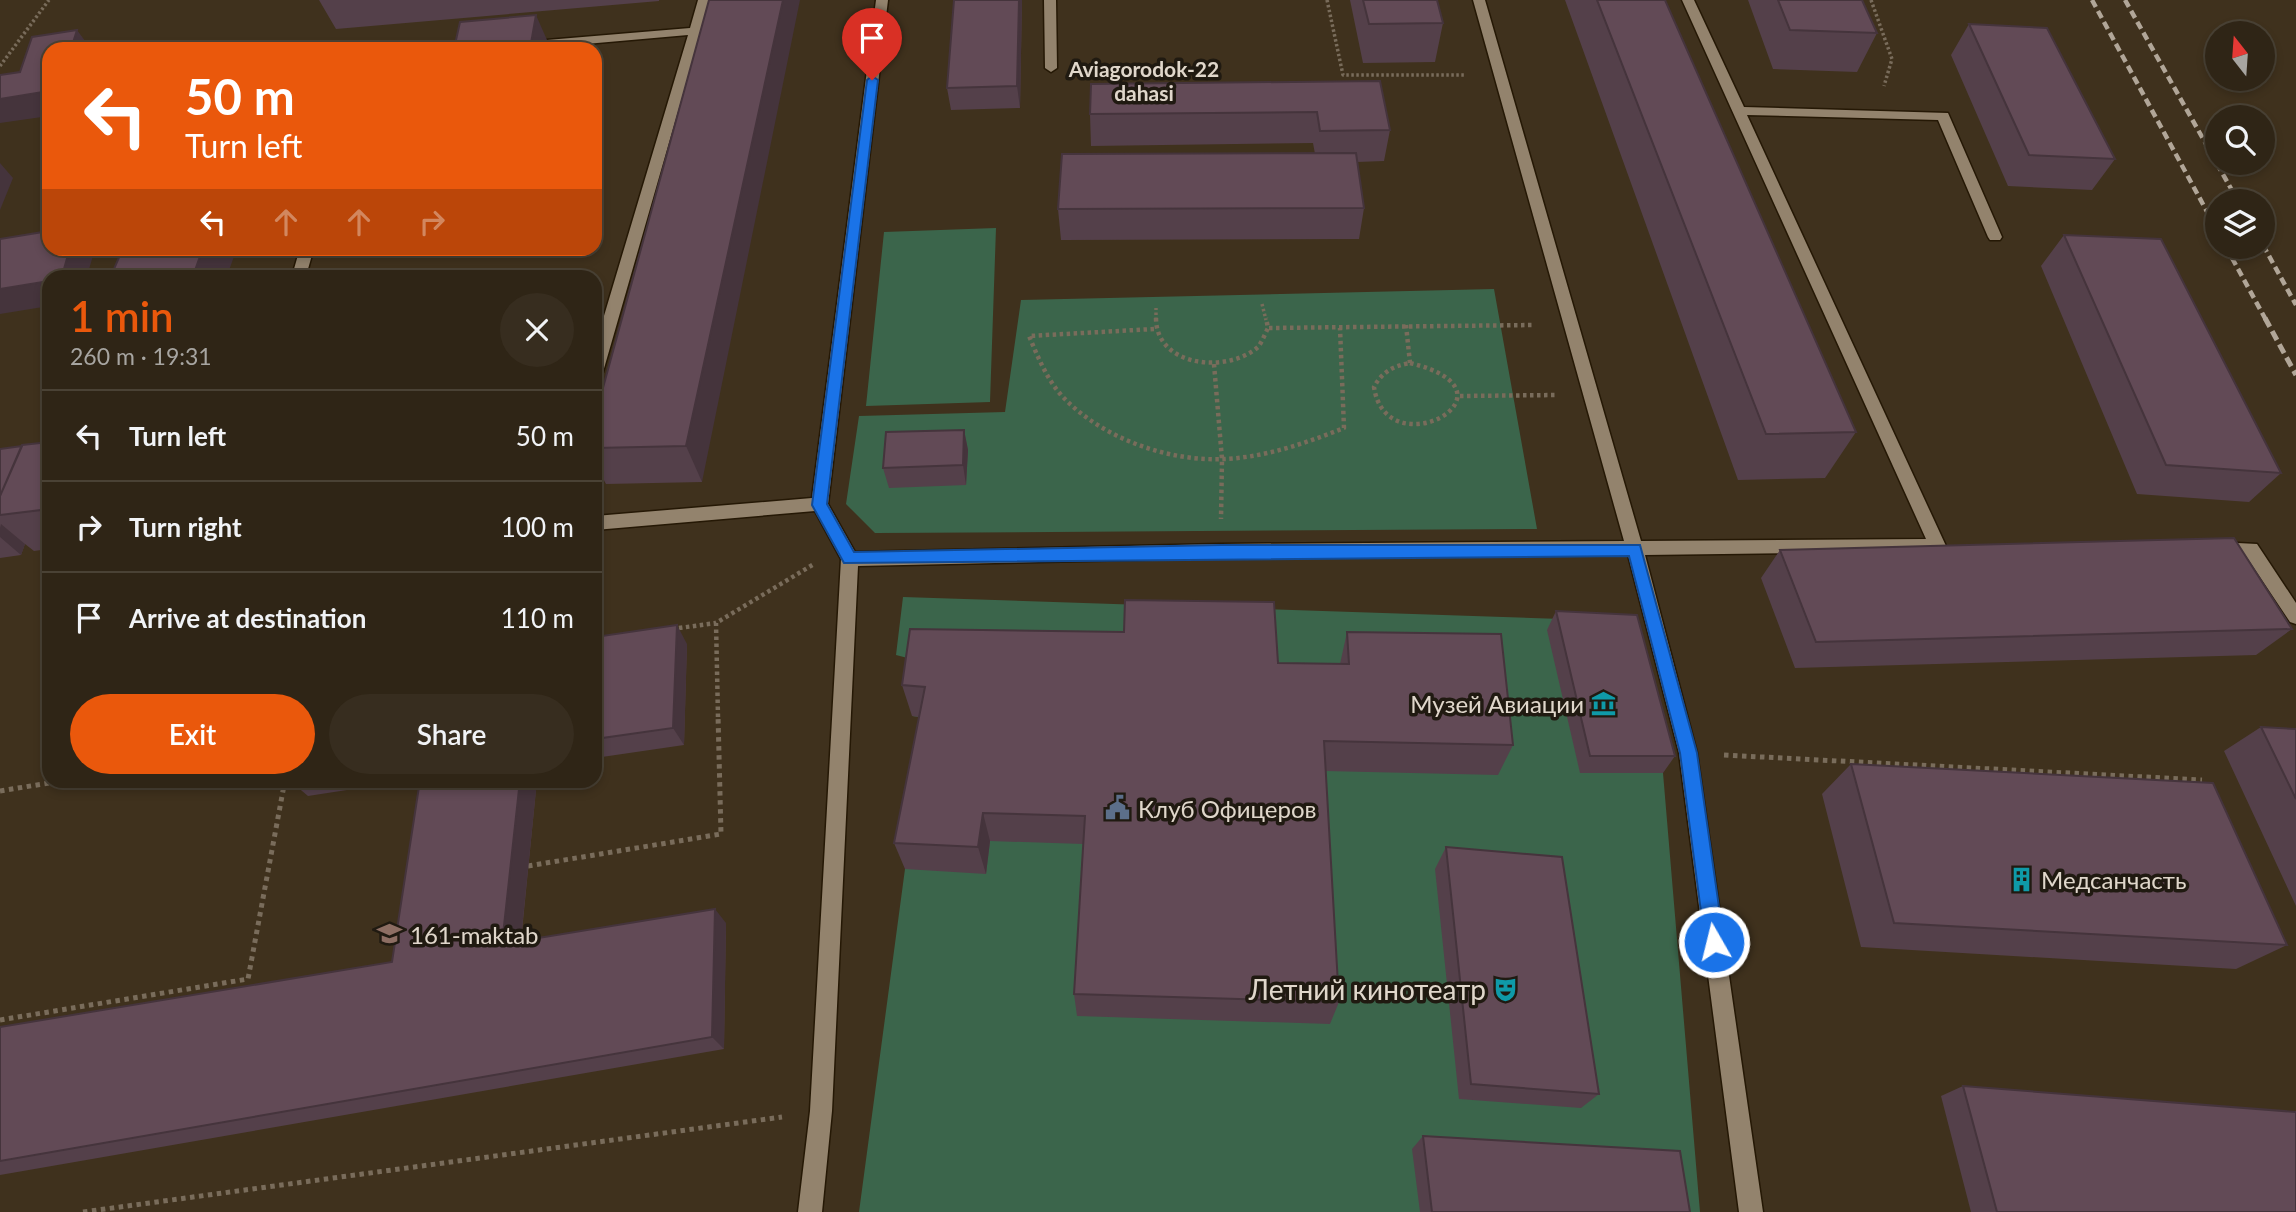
<!DOCTYPE html>
<html lang="en">
<head>
<meta charset="utf-8">
<style>
	body { margin:0; font-family:Lato,sans-serif; background:#372d1f; color:#f1f3f6; height:100vh; display:flex; flex-direction:column; font-size:26px; white-space:nowrap }
	* { box-sizing:border-box; margin:0 }
	p { font-size:23px; color:#a7a5a1 }
	.icon { flex:none; width:38px; height:38px; fill:none; stroke:currentColor; stroke-width:2; stroke-linecap:round; stroke-linejoin:round }
	.map { position:relative; flex:1; overflow:hidden }
	.details { position:absolute; left:42px; top:270px; width:560px; height:518px; display:flex; flex-direction:column; background:#2f2516; border-radius:21px; box-shadow:0 4px 10px #0003,0 0 0 2px #4a4235 }
	.details>* { flex:none }
	.guide { position:absolute; left:42px; top:42px; width:560px; height:214px; border-radius:21px; box-shadow:0 4px 10px #0003,0 0 0 2px #4a4235; background:#ea580c; color:#fff; overflow:hidden }
	.needle { width:46px; rotate:343deg }
	.tools { position:absolute; left:2205px; top:21px; display:grid; gap:14px }
	.tools a { display:grid; place-items:center; width:70px; height:70px; border-radius:50%; background:#2f2516; box-shadow:0 4px 10px #0003,0 0 0 2px #4a4235; font-size:35px }
	.pin { position:absolute; display:grid; place-items:center; width:60px; height:60px; color:#fff; margin:-72px -30px; border-radius:50% 50% 50% 0; rotate:-45deg; box-shadow:0 0 7px #0007 }
	.pin .icon { rotate:45deg }
	.me { position:absolute; width:77px; margin:-38px; rotate:352deg; stroke-linejoin:round; filter:drop-shadow(0 0 5px #0008) }
	.turn { display:flex; align-items:center; gap:24px; height:147px; padding:0 28px; font-size:32px }
	.turn .icon { width:91px; height:91px; stroke-width:2.5 }
	.turn b { display:block; font-size:49px; line-height:60px }
	.lanes { display:flex; align-items:center; height:66px; padding:0 28px; background:#0003; justify-content:center; gap:35px; direction:ltr }
	.lanes .off { opacity:.35 }
	.round { display:grid; place-items:center; flex:none; width:74px; height:74px; border-radius:37px; background:#372d1f }
	.headline { display:flex; align-items:center; justify-content:space-between; height:119px; padding:0 28px }
	h1 { font-size:42px; font-weight:600; line-height:52px; color:#ea580c }
	.cta { display:flex; gap:14px; margin-top:auto; padding:14px 28px }
	.cta a { flex:1; height:80px; border-radius:42px; background:#ea580c; color:#fff; font-size:28px; font-weight:600; line-height:80px; text-align:center }
	.cta a+a { background:#372d1f; color:#f1f3f6 }
	ul { padding:0; list-style:none }
	li { display:flex; align-items:center; gap:21px; height:91px; padding:0 28px; border-top:2px solid #4a4235 }
	li div { flex:1 }
	li b { display:block; font-size:26px }
	li em { font-style:normal }
	.map>svg:first-child { display:block }
	.green { fill:#3b654b }
	.lines { fill:none; stroke-linecap:round; stroke-linejoin:round }
	.minor-casing { stroke:#251805; stroke-width:3 }
	.path-far2 { stroke:#796c5b; stroke-width:3.5; stroke-dasharray:2.5 2.5; stroke-linecap:butt }
	.path-far1 { stroke:#796c5b; stroke-width:4.5; stroke-dasharray:3.5 3.5; stroke-linecap:butt }
	.path { stroke:#796c5b; stroke-width:5; stroke-dasharray:4.5 4.5; stroke-linecap:butt }
	.minor { fill:#93836d; fill-rule:evenodd }
	.rail-far1 { stroke:#b1a698; stroke-width:4.5; stroke-dasharray:8 4.5; stroke-linecap:butt }
	.rail { stroke:#b1a698; stroke-width:5; stroke-dasharray:10 5; stroke-linecap:butt }
	.wall { fill:#54404a }
	.shaded-wall { fill:#45343c }
	.building { fill:#624a56; stroke:#45343c; stroke-width:2 }
	.route { fill:#1a73e8; stroke:#114b97; stroke-width:2 }
	.labels { text-anchor:middle; dominant-baseline:central; stroke-width:7; stroke-linejoin:round; paint-order:stroke }
	.far-neighbourhood-label { font-size:21px; font-weight:bold; fill:#e0d7cb; stroke:#201a11 }
	.poi-label { font-size:24px; fill:#e0d7cb; stroke:#201a11; text-anchor:start }
	.near-poi-label { font-size:28px; fill:#e0d7cb; stroke:#201a11; text-anchor:end }
</style>
</head>
<body>
<div class="map">
<svg width="2296" height="1212" viewBox="0 0 2296 1212">
	<rect width="100%" height="100%" fill="#3f311d"/>
	<path class="green" d="M996,228L990,402L866,406L884,232Z
		M1494,289L1537,529L875,533L846,504L859,416L1005,412L1021,300Z
		M903,597L1622,621L1663,773L1700,1212H859L905,869L934,719L912,716L919,661L896,655Z"/>
	<g class="lines">
		<defs>
			<path id="minor" d="M698,0H710L603,372L595,378V346L688,35L529,49H480L486,45L690,28Z
				M876,0H888L828,504L855,552L1221,544L1624,541L1473,0H1485L1641,541L1926,539L1682,0H1694L1744,107L1948,113L2002,237L2000,240H1990L1988,237L1938,120L1747,115L1946,546L1944,551L1645,555L1697,753L1763,1212H1739L1679,753L1628,555L1221,558L858,566L832,1111L822,1212H798L810,1111L841,559L815,511L595,530V516L812,498Z
				M1044,0H1056L1057,68L1051,72L1045,68Z
				M300,248H314L306,276H292Z
				M2218,542L2257,544L2296,603V624L2290,622L2246,556L2212,554L2210,549L2212,544Z"/>
		</defs>
		<use href="#minor" class="minor-casing"/>
		<path class="path-far2" d="M1327,0L1343,75H1465
			M1871,0L1892,59L1884,86
			M0,66L49,0
			M1262,304L1266,320
			M1156,320V308"/>
		<path class="path-far1" d="M1156,318C1156,367 1227,374 1258,347C1262,342 1265,334 1268,328L1266,318
			M1406,325L1410,363
			M1269,328L1534,325
			M1154,329L1029,336C1038,357 1047,380 1063,397C1102,438 1168,462 1225,459C1266,457 1306,443 1344,428L1340,328
			M1410,363C1530,392 1386,470 1374,387C1382,372 1393,366 1410,363Z
			M1214,364L1222,459L1221,519
			M1460,396L1557,395
			M672,629L716,623
			M718,717L716,623L814,564"/>
		<path class="path" d="M1724,755L2202,780
			M0,791L67,780
			M528,866L721,834L718,715
			M0,1020L248,979L285,780
			M83,1212L782,1117"/>
		<use href="#minor" class="minor"/>
		<path class="rail-far1" d="M2092,0L2217,230
			M2125,0L2238,201
			M2263,245L2296,305
			M2226,247L2266,320"/>
		<path class="rail" d="M2265,318L2296,375"/>
	</g>
	<path class="wall" d="M319,0H659V1L336,29Z
		M709,0L702,482L606,484L595,464V417Z
		M1022,0L1020,108L951,110L947,88Z
		M1350,0H1437L1443,23L1435,62L1363,63Z
		M1565,0H1665L1856,432L1825,478L1738,480Z
		M1748,0H1862L1877,33L1857,72L1773,69Z
		M1969,24L2115,159L2092,190L2008,186L1951,55Z
		M1380,81L1390,130L1384,161L1357,162L1364,208L1359,239L1061,240L1058,209L1315,154L1313,143L1091,146L1090,114Z
		M2064,235L2281,473L2249,502L2137,494L2041,266Z
		M436,248H474L438,252Z
		M964,430L968,450L966,485L889,488L883,468Z
		M49,442V549L34,551L25,544L21,555L0,558V449Z
		M1780,550L2292,629L2256,655L1795,668L1761,578Z
		M1556,611L1675,756L1663,773H1580L1547,630Z
		M1347,632L1513,745L1498,775L1325,771L1339,1002L1330,1024L1077,1016L1074,994L1083,844L990,841L986,874L905,869L894,843L919,717L912,716L902,685L1278,663L1340,664Z
		M595,637L687,644L684,745L595,758Z
		M2261,727L2296,729V906L2224,751Z
		M1851,764L2287,945L2236,969L1861,947L1822,794Z
		M289,780H412L308,796Z
		M420,780H537L521,941L726,923L724,1049L0,1175V1027L392,962Z
		M1446,847L1599,1094L1581,1108L1459,1099L1435,869Z
		M1963,1086L2296,1212H1971L1941,1096Z
		M1423,1136L1690,1212H1420L1412,1149Z"/>
	<path class="shaded-wall" d="M783,0H800L702,482L686,446Z
		M1019,0H1022L1020,108L1017,86Z
		M536,15L551,49H530Z
		M77,30L91,49H71Z
		M49,91V116L0,123V99Z
		M0,163L13,178L0,210Z
		M70,248L95,249L87,276H62Z
		M203,248H237L227,276H193Z
		M49,281V306L0,314V289Z
		M964,430L968,450L966,485L963,465Z
		M1,524L25,544L21,555L0,537V528Z
		M677,625L687,644L684,745L673,728Z
		M520,780H537L519,958L502,944Z
		M983,813L990,841L986,874L978,847Z
		M715,909L726,923L724,1049L712,1037Z"/>
	<path class="building" d="M709,0H783L686,446L595,448V417Z
		M954,0H1019L1017,86L947,88Z
		M1363,0H1437L1443,23L1369,24Z
		M1597,0H1665L1856,432L1766,434Z
		M1778,0H1862L1877,33L1790,30Z
		M536,15L530,49H454L460,22Z
		M1969,24L2047,28L2115,159L2029,155Z
		M77,30L71,49H49V91L0,99V75L20,72L32,37Z
		M1380,81L1390,130L1320,131L1317,112L1090,114L1091,84Z
		M1356,153L1364,208L1058,209L1062,154Z
		M49,231V248H70L62,276H49V281L0,289V239Z
		M2064,235L2161,239L2281,473L2166,465Z
		M123,248H203L193,276H111Z
		M964,430L963,465L883,468L886,432Z
		M49,442V509L0,515V496L22,445Z
		M22,446L0,496V449Z
		M2234,538L2292,629L1816,642L1780,550Z
		M1125,600L1274,602L1278,663L1349,664L1347,632L1501,634L1513,745L1324,741L1339,1002L1074,994L1085,816L983,813L978,847L894,843L925,687L902,685L910,629L1124,632Z
		M1556,611L1637,615L1675,756H1590Z
		M677,625L673,728L595,739V637Z
		M2261,727L2296,729V799Z
		M1851,764L2213,783L2287,945L1894,923Z
		M420,780H520L502,944L715,909L712,1037L0,1161V1027L392,962Z
		M1446,847L1562,857L1599,1094L1471,1084Z
		M1963,1086L2296,1112V1212H1997Z
		M1423,1136L1680,1151L1690,1212H1432Z"/>
	<path class="route" d="M872,76L878,80L827,504L854,552L1221,545H1640L1697,753L1724,942L1721,949L1714,951L1708,949L1705,942L1680,753L1629,556L844,563L812,505L867,80Z"/>
	<defs>
		<symbol id="museum-bare" viewBox="-9 -9 18 18"><path d="M0-6L6-3V-2H-6V-3ZM-5-1h2V3h-2ZM-1-1h2V3h-2ZM3-1h2V3H3ZM-6 4H6V6H-6Z" fill="#0f9aa8" stroke="#201a11" stroke-width="2.5" paint-order="stroke"/></symbol>
		<symbol id="civic-bare" viewBox="-9 -9 18 18"><path d="M-.6-6.5H3V-4.5H.6V-3L4-1V1h2V6H-6V1h2V-1L-.6-3ZM-1.2 2.5V6h2.4V2.5Z" fill="#5c6f8a" stroke="#201a11" stroke-width="2.5" paint-order="stroke"/></symbol>
		<symbol id="building-bare" viewBox="-9 -9 18 18"><path d="M-4-6H4V6H1V3H-1V6H-4ZM-2.5-4.3h1.7v1.8h-1.7ZM.8-4.3h1.7v1.8H.8ZM-2.5-1h1.7V.8h-1.7ZM.8-1h1.7V.8H.8Z" fill="#0f9aa8" stroke="#201a11" stroke-width="2.5" paint-order="stroke"/></symbol>
		<symbol id="school-bare" viewBox="-9 -9 18 18"><path d="M0-5L7-2L0 1L-7-2ZM-4 1L0 2.5L4 1V4Q0 6-4 4Z" fill="#8d6e63" stroke="#201a11" stroke-width="2.5" paint-order="stroke"/></symbol>
		<symbol id="theatre-bare" viewBox="-9 -9 18 18"><path d="M-5-5.5Q0-4 5-5.5V0Q5 5 0 6Q-5 5-5 0ZM-3.3-2.5H-1v1.5H-3.3ZM1-2.5H3.3v1.5H1ZM-2.8 1Q0 5.5 2.8 1Z" fill="#0f9aa8" stroke="#201a11" stroke-width="2.5" paint-order="stroke"/></symbol>
	</defs>
	<g fill-rule="evenodd">
		<use href="#museum-bare" x="1586" y="686" width="35" height="35"/>
		<use href="#civic-bare" x="1100" y="790" width="35" height="35"/>
		<use href="#building-bare" x="2004" y="862" width="35" height="35"/>
		<use href="#school-bare" x="372" y="916" width="35" height="35"/>
		<use href="#theatre-bare" x="1488" y="972" width="35" height="35"/>
	</g>
	<g class="labels">
		<g class="far-neighbourhood-label">
			<text x="1144" y="68">Aviagorodok-22<tspan x="1144" dy="24">dahasi</tspan></text>
		</g>
		<g class="poi-label">
			<text x="1584" y="703" text-anchor="end">Музей Авиации</text>
			<text x="1138" y="808">Клуб Офицеров</text>
			<text x="2041" y="879">Медсанчасть</text>
			<text x="410" y="934">161-maktab</text>
		</g>
		<g class="near-poi-label">
			<text x="1486" y="989">Летний кинотеатр</text>
		</g>
	</g>
</svg>
<div class="tools">
<a><svg class="needle" viewBox="-14 -14 28 28"><path d="M0-13l5 13h-10z" fill="#e53935"/><path d="M0 13l5-13h-10z" fill="#a7a5a1"/></svg></a>
<a><svg class="icon" aria-label="search" viewBox="0 0 24 24"><circle cx="10" cy="10" r="6"/><path d="M15 15l6 6"/></svg></a>
<a><svg class="icon" aria-label="layers" viewBox="0 0 24 24"><path d="M12 4l9 5-9 5-9-5zM3 14l9 5 9-5"/></svg></a>
</div>
<div class="pin" style="left:872px;top:80px;background:#d93025"><svg class="icon" aria-label="arrive" viewBox="0 0 24 24"><path d="M6 21V4h12l-3 4 3 4H6"/></svg></div>
<svg class="me" style="left:1714px;top:942px" viewBox="-20 -20 40 40"><circle r="17" fill="#1a73e8" stroke="#fff" stroke-width="3"/><path d="M0-11L8 9 0 5-8 9z" fill="#fff"/></svg>
<div class="guide">
<div class="turn"><svg class="icon" aria-label="left" viewBox="0 0 24 24"><path d="M17 20v-9H6M10 6l-5 5 5 5"/></svg><div><b>50 m</b>Turn left</div></div>
<div class="lanes"><svg class="icon" aria-label="left" viewBox="0 0 24 24"><path d="M17 20v-9H6M10 6l-5 5 5 5"/></svg><svg class="icon off" aria-label="ahead" viewBox="0 0 24 24"><path d="M12 20V5M6 11l6-6 6 6"/></svg><svg class="icon off" aria-label="ahead" viewBox="0 0 24 24"><path d="M12 20V5M6 11l6-6 6 6"/></svg><svg class="icon off" aria-label="right" viewBox="0 0 24 24"><path d="M7 20v-9h11M14 6l5 5-5 5"/></svg></div>
</div>
<section class="details">
<div class="headline"><div><h1>1 min</h1><p>260 m · 19:31</p></div><a class="round"><svg class="icon" aria-label="close" viewBox="0 0 24 24"><path d="M6 6l12 12M18 6L6 18"/></svg></a></div>
<ul>
<li><svg class="icon" aria-label="left" viewBox="0 0 24 24"><path d="M17 20v-9H6M10 6l-5 5 5 5"/></svg><div><b>Turn left</b></div><em>50 m</em></li>
<li><svg class="icon" aria-label="right" viewBox="0 0 24 24"><path d="M7 20v-9h11M14 6l5 5-5 5"/></svg><div><b>Turn right</b></div><em>100 m</em></li>
<li><svg class="icon" aria-label="arrive" viewBox="0 0 24 24"><path d="M6 21V4h12l-3 4 3 4H6"/></svg><div><b>Arrive at destination</b></div><em>110 m</em></li>
</ul>
<div class="cta"><a>Exit</a><a>Share</a></div>
</section>
</div>
</body>
</html>
